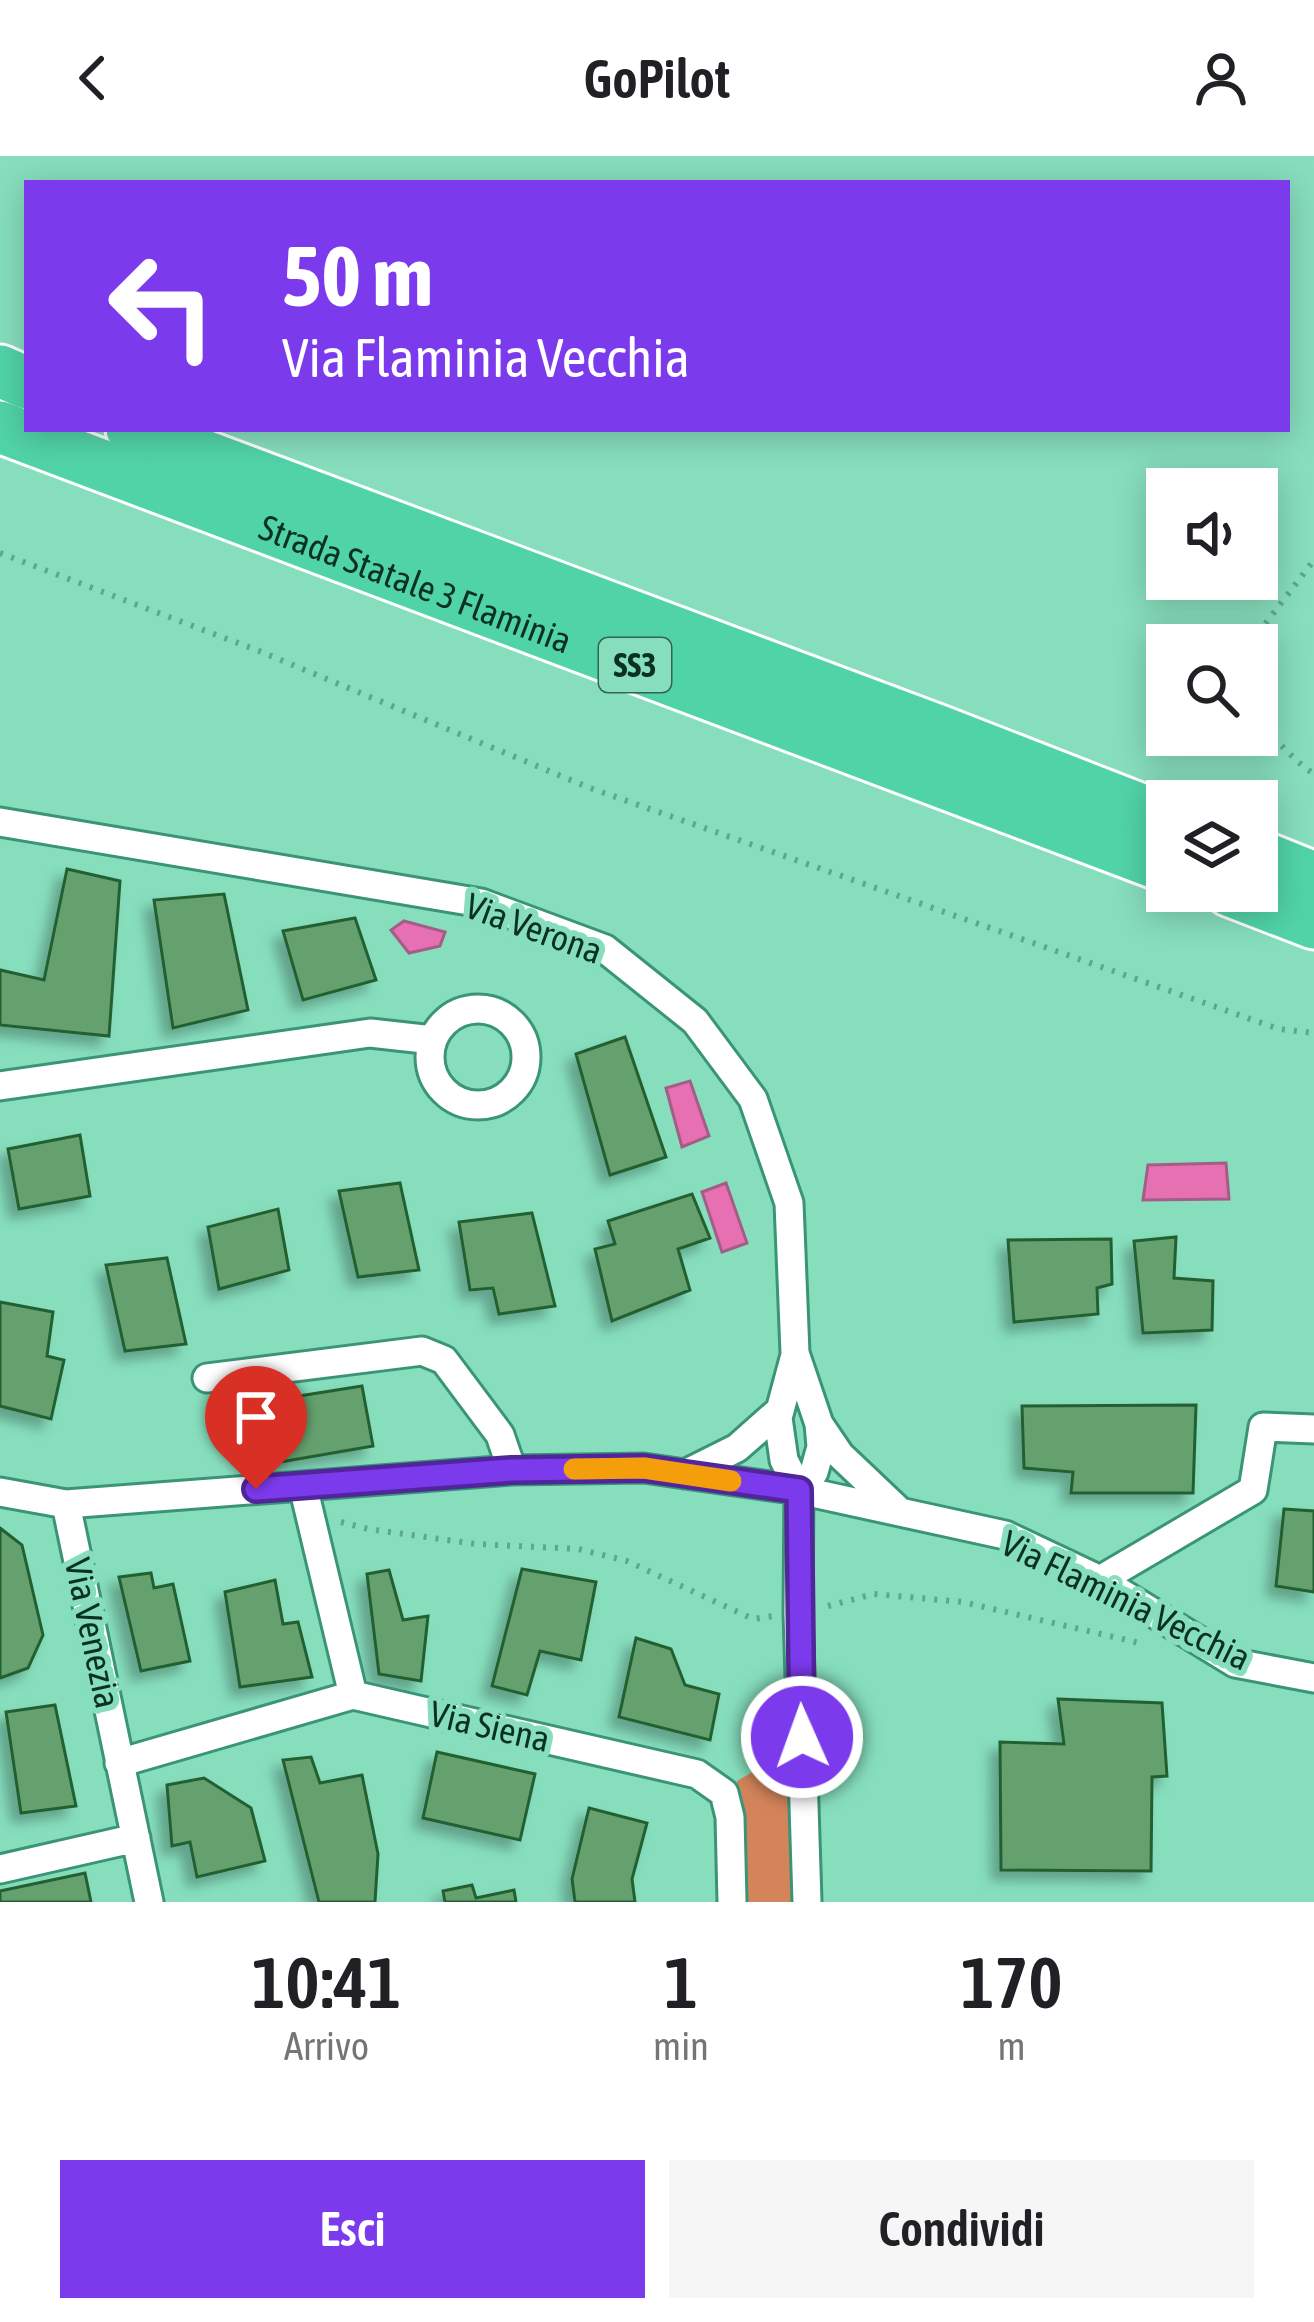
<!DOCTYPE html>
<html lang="it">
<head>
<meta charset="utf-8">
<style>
	body { margin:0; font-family:"Asap Condensed",sans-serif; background:#f6f6f6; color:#202124; height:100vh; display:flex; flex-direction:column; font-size:45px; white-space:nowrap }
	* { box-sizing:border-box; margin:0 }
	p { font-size:39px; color:#757577 }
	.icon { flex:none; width:66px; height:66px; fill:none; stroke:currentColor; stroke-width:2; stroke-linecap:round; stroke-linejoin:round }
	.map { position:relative; height:1746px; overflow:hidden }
	.drawer { display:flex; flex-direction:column; background:#fff; flex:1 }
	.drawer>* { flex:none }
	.banner { position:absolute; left:24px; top:24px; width:1266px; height:252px; border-radius:0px; box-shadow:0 6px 30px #0003; background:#7c3aed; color:#fff; overflow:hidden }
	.buttons { position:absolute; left:1146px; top:312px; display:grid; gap:24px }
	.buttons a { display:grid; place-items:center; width:132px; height:132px; border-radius:0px; background:#fff; box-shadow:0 6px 30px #0003; font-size:60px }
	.pin { position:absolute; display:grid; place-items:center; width:102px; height:102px; color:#fff; margin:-123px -51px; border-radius:50% 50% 50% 0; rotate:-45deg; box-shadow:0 0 12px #0007 }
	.pin .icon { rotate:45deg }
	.me { position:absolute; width:132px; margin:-66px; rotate:358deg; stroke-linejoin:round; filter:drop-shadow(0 0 9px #0008) }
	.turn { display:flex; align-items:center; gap:42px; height:252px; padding:0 60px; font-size:54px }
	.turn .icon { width:156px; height:156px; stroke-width:2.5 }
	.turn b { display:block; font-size:84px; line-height:102px }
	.eta { display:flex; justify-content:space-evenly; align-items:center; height:204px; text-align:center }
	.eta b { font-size:72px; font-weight:600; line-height:84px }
	.cta { display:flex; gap:24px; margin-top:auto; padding:24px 60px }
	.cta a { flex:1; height:138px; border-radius:0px; background:#7c3aed; color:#fff; font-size:48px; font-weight:600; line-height:138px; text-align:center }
	.cta a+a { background:#f6f6f6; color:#202124 }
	header { display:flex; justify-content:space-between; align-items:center; height:156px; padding:0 60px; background:#fff; font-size:54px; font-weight:600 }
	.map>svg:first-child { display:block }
	.green { fill:#d3845a }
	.water { fill:#e670b1; stroke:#a45d87; stroke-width:3 }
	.building { fill:#65a16e; stroke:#246031; stroke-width:3; filter:url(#shadow) }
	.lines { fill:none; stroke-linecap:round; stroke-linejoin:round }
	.street-casing { stroke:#3a9476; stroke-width:33 }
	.highway-casing { stroke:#fff; stroke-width:57 }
	.path { stroke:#5ea78c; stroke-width:6; stroke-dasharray:3 9; stroke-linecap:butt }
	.street { stroke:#fff; stroke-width:27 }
	.highway { stroke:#51d3a8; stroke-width:51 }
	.route-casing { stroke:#51269a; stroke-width:30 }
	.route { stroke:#7c3aed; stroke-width:21 }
	.slow { stroke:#f59e0b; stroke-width:21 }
	.labels { text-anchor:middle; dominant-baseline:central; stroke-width:12; stroke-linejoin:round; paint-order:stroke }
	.shield { fill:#86debd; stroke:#2f6552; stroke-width:3 }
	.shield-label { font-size:33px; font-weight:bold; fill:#0a3124 }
	.street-label { font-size:36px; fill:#0a3124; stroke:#86debd }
</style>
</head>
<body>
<header><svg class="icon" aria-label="back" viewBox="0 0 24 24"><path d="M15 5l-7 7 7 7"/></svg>GoPilot<svg class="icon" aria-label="person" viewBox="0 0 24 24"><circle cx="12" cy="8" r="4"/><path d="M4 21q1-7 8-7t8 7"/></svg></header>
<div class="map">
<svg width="1314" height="1746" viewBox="0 0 1314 1746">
	<defs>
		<filter id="shadow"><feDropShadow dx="-9" dy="9" stdDeviation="6" flood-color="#0004"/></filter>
	</defs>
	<rect width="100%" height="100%" fill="#86debd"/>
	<path class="green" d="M791,1594L801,1746H736L737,1625Z"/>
	<path class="water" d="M404,765L445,776L440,790L409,797L391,774Z
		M690,925L709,980L682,991L666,932Z
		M1226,1007L1229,1043L1143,1044L1148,1009Z
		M726,1027L747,1087L722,1096L702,1036Z"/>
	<path class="building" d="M67,713L120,725L109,880L0,869V814L44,824Z
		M224,738L248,854L173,872L154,744Z
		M355,762L376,824L303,844L283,775Z
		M625,881L666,1001L610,1019L576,898Z
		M80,979L90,1040L19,1053L8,993Z
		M400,1027L419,1114L358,1121L339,1035Z
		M692,1038L710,1082L678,1093L690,1134L612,1165L595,1093L615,1088L608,1065Z
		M278,1053L289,1114L219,1133L208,1071Z
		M532,1057L555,1150L499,1158L493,1132L470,1134L459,1066Z
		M1176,1081L1174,1122L1213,1125L1212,1174L1143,1177L1134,1085Z
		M1111,1083L1112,1128L1097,1132L1098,1158L1014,1166L1008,1084Z
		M167,1102L186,1188L125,1195L106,1109Z
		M0,1146L53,1156L47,1200L64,1204L51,1263L0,1250Z
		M362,1230L373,1290L269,1308L255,1247Z
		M1196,1249L1193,1337H1071L1073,1316L1024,1312L1022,1250Z
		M1284,1353L1314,1355V1436L1276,1430Z
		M0,1372L22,1389L43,1479L28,1512L0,1522Z
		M522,1413L596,1426L581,1504L540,1495L527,1539L492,1530Z
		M389,1414L403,1464L428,1460L421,1525L379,1518L367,1418Z
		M151,1417L154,1432L173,1428L190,1505L141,1515L119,1421Z
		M275,1424L283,1468L298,1466L312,1521L240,1531L225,1436Z
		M636,1482L671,1493L685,1529L719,1538L710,1584L619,1561Z
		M1058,1543L1162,1547L1167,1620L1152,1621L1151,1715L1001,1714L1000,1586L1064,1588Z
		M55,1549L76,1650L21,1657L6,1556Z
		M437,1596L535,1618L520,1684L423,1662Z
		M311,1601L320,1627L362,1619L378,1698L375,1746H319L283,1604Z
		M204,1622L251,1652L265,1705L197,1721L190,1686L172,1690L167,1629Z
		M589,1652L647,1667L632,1723L635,1746H575L572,1723Z
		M85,1717L91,1746H0V1735Z
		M472,1729L476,1742L514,1734L516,1746H445L443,1735Z"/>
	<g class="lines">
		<defs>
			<path id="street" d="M0,666L481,747L605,793L695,865L753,943L789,1047L795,1197L819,1268L821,1291L814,1316L799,1334
				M430 901a48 48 0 1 1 96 0a48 48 0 1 1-96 0Z
				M0,930L370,877L433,884
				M795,1199L778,1262L784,1304L799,1334L798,1457L807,1746
				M207,1222L422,1195L444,1204L500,1279L512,1314
				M819,1268L840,1299L897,1353
				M685,1318L737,1292L780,1254
				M303,1330L353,1539L697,1618L724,1637L730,1661L732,1746
				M0,1336L66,1348L512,1314L644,1312L685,1318L799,1334L1005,1379L1100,1424L1235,1507L1314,1522
				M66,1348L149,1746
				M1100,1424L1253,1334L1263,1271L1314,1273
				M119,1607L353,1539
				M0,1713L136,1682"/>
			<g id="highway">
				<path d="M0,215L27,227"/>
				<path id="s1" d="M0,271L1167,711"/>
				<path d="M132,273L941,576L1167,664"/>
				<path d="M1257,699L1314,722"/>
				<path d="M1231,735L1314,767"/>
			</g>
		</defs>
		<use href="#street" class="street-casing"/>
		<use href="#highway" class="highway-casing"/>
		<path class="path" d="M0,397L259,495L590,632L1279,873L1314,877
			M1256,489L1259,476L1314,404
			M1257,549C1265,576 1291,602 1314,618
			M341,1366L368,1373L476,1388L578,1393L627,1405L753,1463L774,1460
			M828,1450L874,1438L963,1446L1144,1488"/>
		<use href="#street" class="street"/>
		<use href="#highway" class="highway"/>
	</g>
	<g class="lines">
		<defs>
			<path id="route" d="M256,1333L512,1314L644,1312L799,1334L802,1581"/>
		</defs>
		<use href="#route" class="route-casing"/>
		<use href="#route" class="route"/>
		<path class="slow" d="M574,1313L644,1312L731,1325"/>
	</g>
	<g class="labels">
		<rect class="shield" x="599" y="482" width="72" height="54" rx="9"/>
		<g class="shield-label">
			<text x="635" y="509">SS3</text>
		</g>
		<g class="street-label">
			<text stroke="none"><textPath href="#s1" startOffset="444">Strada Statale 3 Flaminia</textPath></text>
			<text transform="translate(534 772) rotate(20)">Via Verona</text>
			<text transform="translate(1126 1444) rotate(26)">Via Flaminia Vecchia</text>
			<text transform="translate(93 1477) rotate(78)">Via Venezia</text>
			<text transform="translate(490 1570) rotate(13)">Via Siena</text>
		</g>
	</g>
</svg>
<div class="buttons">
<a><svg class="icon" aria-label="sound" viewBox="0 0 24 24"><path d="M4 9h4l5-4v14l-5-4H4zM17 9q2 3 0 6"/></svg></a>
<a><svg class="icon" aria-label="search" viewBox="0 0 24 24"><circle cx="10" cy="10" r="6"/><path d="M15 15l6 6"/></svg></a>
<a><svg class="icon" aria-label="layers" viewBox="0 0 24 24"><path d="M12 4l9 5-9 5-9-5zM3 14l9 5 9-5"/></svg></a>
</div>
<div class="pin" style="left:256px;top:1333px;background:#d93025"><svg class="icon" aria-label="arrive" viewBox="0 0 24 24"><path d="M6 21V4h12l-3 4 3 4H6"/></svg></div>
<svg class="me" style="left:802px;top:1581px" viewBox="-20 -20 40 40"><circle r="17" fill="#7c3aed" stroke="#fff" stroke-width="3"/><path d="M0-11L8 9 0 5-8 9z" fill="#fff"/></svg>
<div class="banner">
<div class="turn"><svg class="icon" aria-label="left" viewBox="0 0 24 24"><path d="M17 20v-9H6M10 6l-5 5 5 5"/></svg><div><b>50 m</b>Via Flaminia Vecchia</div></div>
</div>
</div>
<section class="drawer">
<div class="eta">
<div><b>10:41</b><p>Arrivo</p></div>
<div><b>1</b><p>min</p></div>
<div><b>170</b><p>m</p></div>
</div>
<div class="cta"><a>Esci</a><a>Condividi</a></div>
</section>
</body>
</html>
